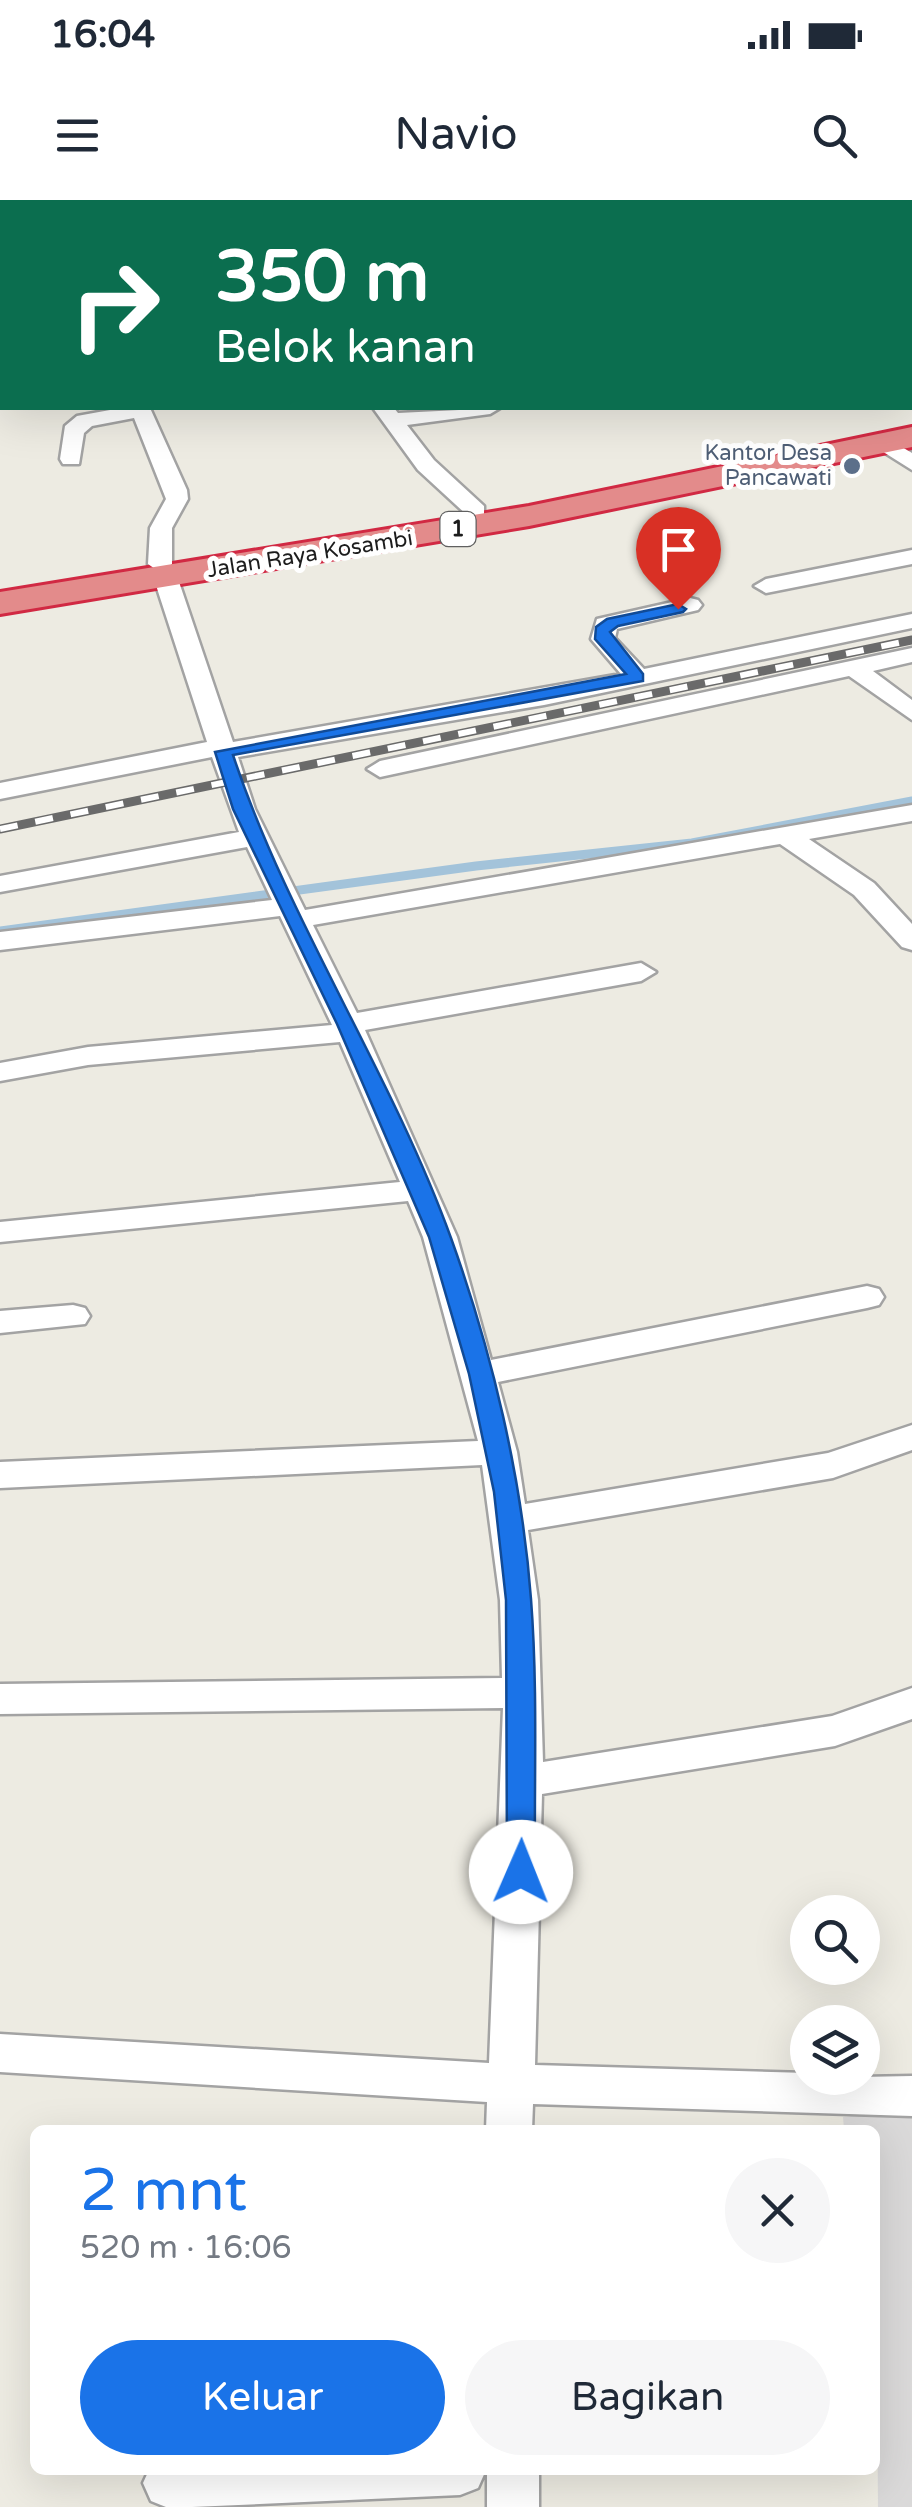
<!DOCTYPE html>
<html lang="id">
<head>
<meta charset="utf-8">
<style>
	body { margin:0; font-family:"Varela Round",sans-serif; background:#f6f6f7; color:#1f2937; height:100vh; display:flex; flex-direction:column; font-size:38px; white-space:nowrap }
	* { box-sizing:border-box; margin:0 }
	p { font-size:32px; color:#747a83 }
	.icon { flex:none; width:55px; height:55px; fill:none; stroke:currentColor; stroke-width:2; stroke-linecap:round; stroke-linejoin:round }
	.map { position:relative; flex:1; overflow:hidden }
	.drawer { position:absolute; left:30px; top:1925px; width:850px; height:350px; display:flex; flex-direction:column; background:#fff; border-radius:15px; box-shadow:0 10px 40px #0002 }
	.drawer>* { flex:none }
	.top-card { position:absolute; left:0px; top:0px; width:912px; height:210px; box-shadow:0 10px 40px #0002; background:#0b6e4f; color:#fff; overflow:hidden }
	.controls { position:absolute; left:790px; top:1695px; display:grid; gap:20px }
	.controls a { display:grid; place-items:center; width:90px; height:90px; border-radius:50%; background:#fff; box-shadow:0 10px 40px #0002; font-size:50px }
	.pin { position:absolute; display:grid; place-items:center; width:85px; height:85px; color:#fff; margin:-102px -42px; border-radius:50% 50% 50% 0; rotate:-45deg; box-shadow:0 0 10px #0007 }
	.pin .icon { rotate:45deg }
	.me { position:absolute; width:110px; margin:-55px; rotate:1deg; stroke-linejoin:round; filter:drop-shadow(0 0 8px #0008) }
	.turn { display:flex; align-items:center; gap:35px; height:210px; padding:0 50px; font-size:45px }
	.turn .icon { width:130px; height:130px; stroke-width:2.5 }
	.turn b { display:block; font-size:70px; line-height:85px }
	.round { display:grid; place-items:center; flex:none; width:105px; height:105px; border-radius:52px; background:#f6f6f7 }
	.summary { display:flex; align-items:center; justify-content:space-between; height:170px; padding:0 50px }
	h1 { font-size:60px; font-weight:600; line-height:75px; color:#1a73e8 }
	.action { display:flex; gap:20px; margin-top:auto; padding:20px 50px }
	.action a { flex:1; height:115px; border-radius:60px; background:#1a73e8; color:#fff; font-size:40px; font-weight:600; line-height:115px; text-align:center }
	.action a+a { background:#f6f6f7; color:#1f2937 }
	.status { display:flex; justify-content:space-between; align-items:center; height:70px; padding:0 50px; background:#fff; direction:ltr }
	.status svg { height:28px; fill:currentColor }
	header { display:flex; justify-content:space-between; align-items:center; height:130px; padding:0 50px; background:#fff; font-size:45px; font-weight:600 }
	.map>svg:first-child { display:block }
	.residential { fill:#dad9d9 }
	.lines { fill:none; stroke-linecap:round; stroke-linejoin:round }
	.stream { stroke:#a3c3da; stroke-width:9 }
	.minor-casing { stroke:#a3a3a3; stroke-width:5 }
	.highway-casing { stroke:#d12943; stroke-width:6 }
	.minor { fill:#fff; fill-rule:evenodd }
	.highway { fill:#e38b8b; fill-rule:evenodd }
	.rail-casing { stroke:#6a6a6a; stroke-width:9 }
	.rail { stroke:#fff; stroke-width:6; stroke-dasharray:18; stroke-linecap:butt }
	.route { fill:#1a73e8; stroke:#114b97; stroke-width:2.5 }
	.service-dot { fill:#5c6f8a; stroke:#fff; stroke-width:4 }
	.labels { text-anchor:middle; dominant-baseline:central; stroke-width:10; stroke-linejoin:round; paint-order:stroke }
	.far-service-label { font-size:22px; fill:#4e5e75; stroke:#fff; text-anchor:end }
	.shield { fill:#fff; stroke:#606060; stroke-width:2.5 }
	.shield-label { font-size:22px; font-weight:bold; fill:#1c1c1c }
	.far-street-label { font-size:22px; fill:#1c1c1c; stroke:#fff }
</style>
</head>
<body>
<div class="status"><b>16:04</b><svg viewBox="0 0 49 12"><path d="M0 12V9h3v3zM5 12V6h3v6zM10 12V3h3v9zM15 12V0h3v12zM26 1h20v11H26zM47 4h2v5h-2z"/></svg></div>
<header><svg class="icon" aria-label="menu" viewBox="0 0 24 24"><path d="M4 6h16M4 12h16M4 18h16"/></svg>Navio<svg class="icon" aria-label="search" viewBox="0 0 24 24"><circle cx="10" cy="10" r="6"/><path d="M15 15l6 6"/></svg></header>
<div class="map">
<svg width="912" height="2307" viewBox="0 0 912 2307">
	<rect width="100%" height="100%" fill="#edebe2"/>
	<path class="residential" d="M912,1909V2307H878L875,1930H844L843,1917Z"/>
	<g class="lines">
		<path class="stream" d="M0,731L476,666L692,643L912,601"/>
		<defs>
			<path id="minor" d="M59,0H77L78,2H60Z
				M0,23L2,24V35H0Z
				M121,208H150L187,290L188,299L172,328V364L167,369L177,376L233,542L621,474L591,439L597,419L690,398L698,400L702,405L698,410L617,429L615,438L644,469L912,414V428L544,505L238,557L255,609L305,710L912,605V621L809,639L874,683L912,724V750L902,747L854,695L780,644L313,725L357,813L641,763L656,772L641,781L365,830L457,1037L491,1160L867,1086L879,1089L884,1097L879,1105L867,1108L498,1182L517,1252L525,1304L828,1253L912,1225V1250L833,1278L528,1330L538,1400L543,1562L832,1516L912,1488V1519L835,1546L542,1594L535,1865L808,1873V1878L912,1876V1916L533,1904L532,1930H486L487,1902L0,1872V1834L489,1863L503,1508L0,1514V1484L502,1478L500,1400L482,1265L0,1288V1262L478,1241L423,1037L408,1001L0,1042V1022L400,982L340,842L88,865L0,881V863L88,847L332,825L280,716L0,750V732L272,700L247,647L0,692V676L239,632L212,557L0,599V583L207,542L153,376L158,371L148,364L150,328L166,299L134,218L92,226L84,233L79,264H63L60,259L65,226L77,216Z
				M373,208H394L398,213L500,208L490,214L407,225L434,260L484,306V316H468L418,270Z
				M885,237L912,253V270L877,248L874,243Z
				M912,350V364L766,393L754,386L766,379Z
				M912,448V462L873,471L912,500V520L849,476L380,577L367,569L380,561Z
				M73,1105L85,1108L90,1116L85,1124L0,1133V1111Z
				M149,2270H486L478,2288L460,2295L192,2307H166L151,2301L143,2283Z
				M487,2270H539V2307H487Z"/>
			<path id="highway" d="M912,227V247L529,326L0,414V392L529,306Z"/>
		</defs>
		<use href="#minor" class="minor-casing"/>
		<use href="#highway" class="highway-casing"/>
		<use href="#minor" class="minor"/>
		<use href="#highway" class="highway"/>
		<defs>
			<path id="rail" d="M0,629L912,440"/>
		</defs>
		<use href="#rail" class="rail-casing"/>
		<use href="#rail" class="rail"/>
	</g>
	<path class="route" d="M678,404L686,409L683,412L618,426L610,432L643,474V481L233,555C288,721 391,872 451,1038C492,1152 522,1278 531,1399C538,1489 534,1581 535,1672L531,1680H511L507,1672L506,1400L494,1292L469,1174L429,1037L337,824L233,609L215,552L626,474L595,439L596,427L607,419Z"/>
	<circle class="service-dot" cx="852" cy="266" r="10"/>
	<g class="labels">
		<g class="far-service-label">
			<text x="832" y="253">Kantor Desa<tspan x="832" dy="25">Pancawati</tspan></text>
		</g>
		<rect class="shield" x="440.5" y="312" width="35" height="34" rx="8"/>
		<g class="shield-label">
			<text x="458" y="329">1</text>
		</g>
		<g class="far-street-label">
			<text transform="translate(310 354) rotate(-9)">Jalan Raya Kosambi</text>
		</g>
	</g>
</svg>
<div class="controls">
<a><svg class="icon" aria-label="search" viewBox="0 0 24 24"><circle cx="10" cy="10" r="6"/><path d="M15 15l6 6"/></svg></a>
<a><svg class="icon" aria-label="layers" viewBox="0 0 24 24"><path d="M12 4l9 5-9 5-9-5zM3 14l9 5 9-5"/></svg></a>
</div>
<div class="pin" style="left:678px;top:409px;background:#d93025"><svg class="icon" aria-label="arrive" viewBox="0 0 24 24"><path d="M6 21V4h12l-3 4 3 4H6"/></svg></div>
<svg class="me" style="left:521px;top:1672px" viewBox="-20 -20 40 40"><circle r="19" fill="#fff"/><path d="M0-13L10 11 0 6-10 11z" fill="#1a73e8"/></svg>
<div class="top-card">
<div class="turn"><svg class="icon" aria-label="right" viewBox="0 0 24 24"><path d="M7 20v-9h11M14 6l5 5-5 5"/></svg><div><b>350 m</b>Belok kanan</div></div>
</div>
<section class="drawer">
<div class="summary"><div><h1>2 mnt</h1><p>520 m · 16:06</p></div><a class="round"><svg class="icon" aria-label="close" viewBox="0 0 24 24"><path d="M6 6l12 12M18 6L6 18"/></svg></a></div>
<div class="action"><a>Keluar</a><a>Bagikan</a></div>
</section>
</div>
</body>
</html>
